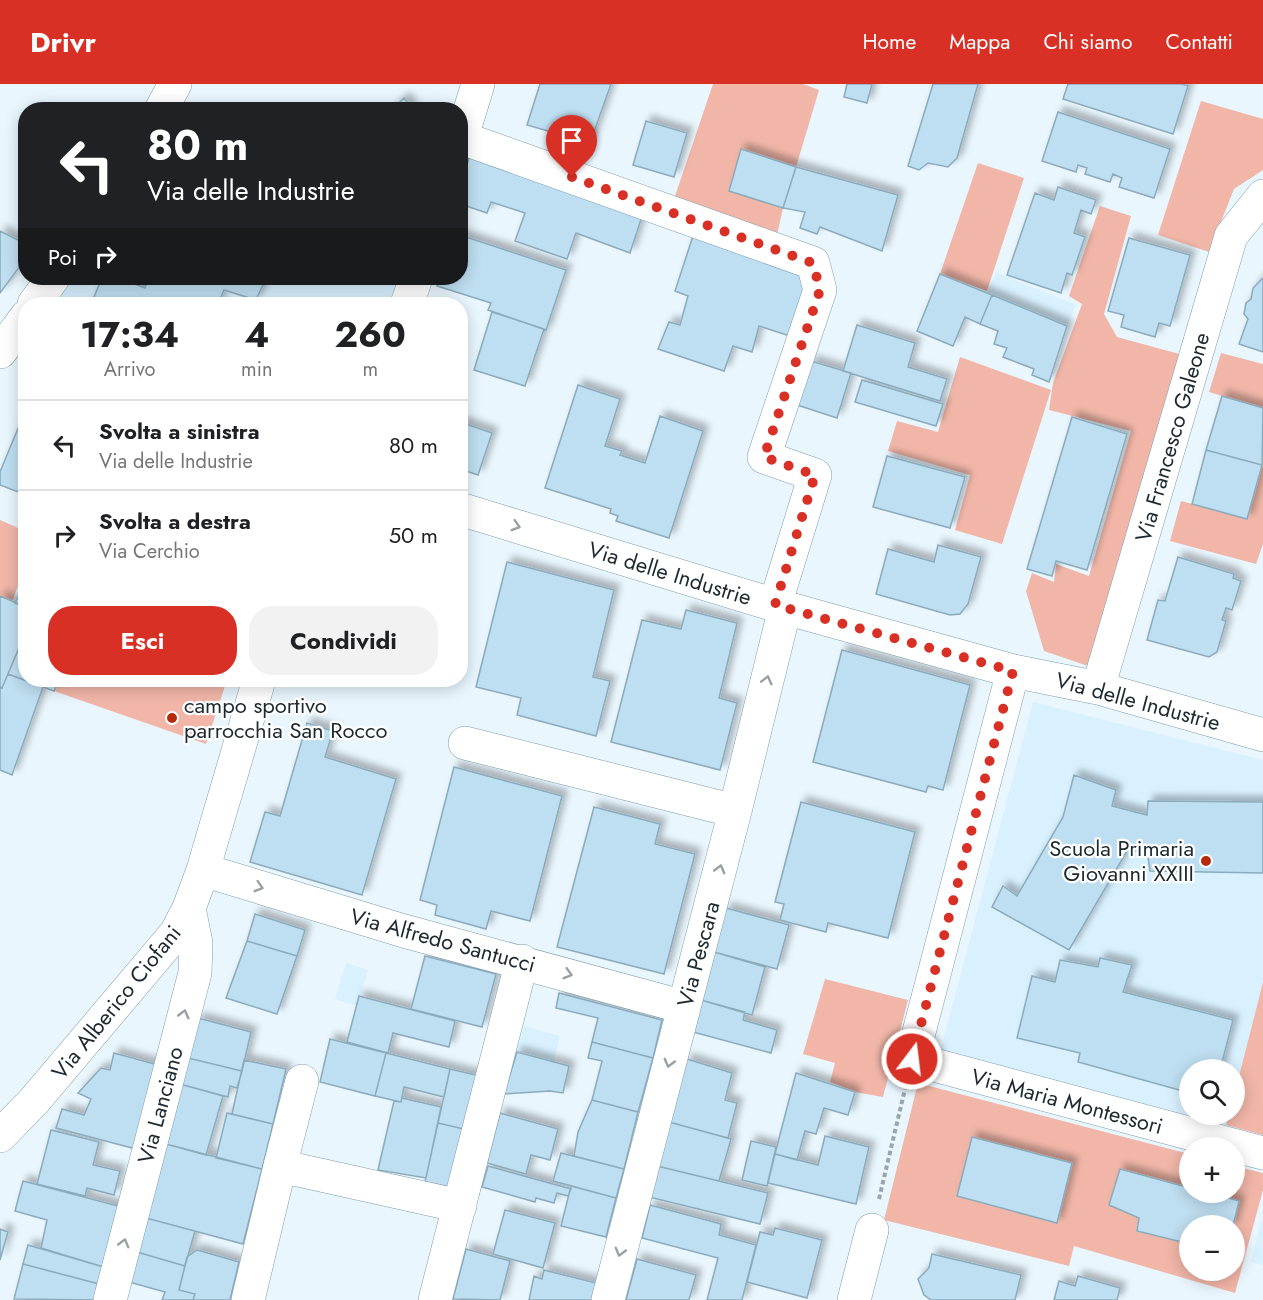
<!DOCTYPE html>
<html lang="it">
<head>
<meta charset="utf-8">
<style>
	body { margin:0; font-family:Jost,sans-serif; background:#f2f2f2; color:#202124; height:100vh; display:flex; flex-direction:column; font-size:22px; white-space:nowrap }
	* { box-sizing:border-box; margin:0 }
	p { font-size:20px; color:#757577 }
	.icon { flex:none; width:33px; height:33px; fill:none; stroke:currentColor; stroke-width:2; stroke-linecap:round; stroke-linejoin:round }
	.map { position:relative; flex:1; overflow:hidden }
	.drawer { position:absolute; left:18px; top:213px; width:450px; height:390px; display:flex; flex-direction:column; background:#fff; border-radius:24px; box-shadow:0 3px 15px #0003 }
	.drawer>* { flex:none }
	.top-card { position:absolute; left:18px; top:18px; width:450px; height:183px; border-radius:24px; box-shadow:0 3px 15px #0003; background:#202124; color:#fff; overflow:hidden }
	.tools { position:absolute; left:1179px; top:975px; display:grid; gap:12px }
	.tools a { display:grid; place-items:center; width:66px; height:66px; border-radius:50%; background:#fff; box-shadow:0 3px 15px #0003; font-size:30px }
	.pin { position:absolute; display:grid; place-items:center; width:51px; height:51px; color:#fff; margin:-62px -26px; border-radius:50% 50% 50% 0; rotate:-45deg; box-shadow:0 0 6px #0007 }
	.pin .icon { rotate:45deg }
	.me { position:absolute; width:66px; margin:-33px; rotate:15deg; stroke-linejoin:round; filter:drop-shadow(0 0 4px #0008) }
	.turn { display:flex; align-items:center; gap:21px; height:126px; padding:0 30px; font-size:27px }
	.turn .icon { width:78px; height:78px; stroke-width:2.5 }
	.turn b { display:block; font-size:42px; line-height:51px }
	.then { display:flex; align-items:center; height:57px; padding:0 30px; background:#0003; gap:12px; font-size:22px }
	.eta { display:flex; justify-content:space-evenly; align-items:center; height:102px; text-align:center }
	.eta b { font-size:36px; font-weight:700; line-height:42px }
	.button { display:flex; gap:12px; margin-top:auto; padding:12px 30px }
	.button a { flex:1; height:69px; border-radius:24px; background:#d93025; color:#fff; font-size:24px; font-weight:700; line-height:69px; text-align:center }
	.button a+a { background:#f2f2f2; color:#202124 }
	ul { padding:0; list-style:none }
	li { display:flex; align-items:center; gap:18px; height:90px; padding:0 30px; border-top:2px solid #e0e0e0 }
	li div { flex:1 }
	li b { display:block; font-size:22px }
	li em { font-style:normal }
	header { display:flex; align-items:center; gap:36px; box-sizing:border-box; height:84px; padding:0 30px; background:#d93025; color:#fff }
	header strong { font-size:28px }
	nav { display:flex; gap:33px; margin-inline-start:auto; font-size:21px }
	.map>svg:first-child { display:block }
	.built { fill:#d9f1ff }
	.green { fill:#f1b6a8; fill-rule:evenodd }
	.building { fill:#bedff1; stroke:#8babbc; stroke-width:1.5; filter:url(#shadow) }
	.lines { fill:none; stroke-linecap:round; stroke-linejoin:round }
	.minor-casing { stroke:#7e9dae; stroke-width:34 }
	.path { stroke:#99a6ad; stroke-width:4; stroke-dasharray:4.5 3; stroke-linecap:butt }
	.minor { stroke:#fff; stroke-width:33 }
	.oneway { stroke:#999fa2 }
	.route { stroke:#d93025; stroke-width:10; stroke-dasharray:0 18 }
	.poi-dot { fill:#b52a09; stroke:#fff; stroke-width:2 }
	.labels { text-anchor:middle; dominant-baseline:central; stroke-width:4.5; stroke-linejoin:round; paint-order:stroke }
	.street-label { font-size:22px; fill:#1d2930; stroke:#fff }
	.poi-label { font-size:22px; fill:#1d2930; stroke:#fff; text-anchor:start }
</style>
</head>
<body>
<header>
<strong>Drivr</strong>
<nav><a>Home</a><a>Mappa</a><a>Chi siamo</a><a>Contatti</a></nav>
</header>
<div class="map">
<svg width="1263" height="1216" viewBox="0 0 1263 1216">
	<defs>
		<filter id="shadow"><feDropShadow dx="5.5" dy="-5.5" stdDeviation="3" flood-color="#0004"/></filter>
	</defs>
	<rect width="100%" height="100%" fill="#e9f6fe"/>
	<path class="built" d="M996,188L1076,221L1067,242L987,210Z
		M72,194H400L391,220H52Z
		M1033,618L1263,676V898L1235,1008L1234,986H1190V1030L1229,1031L1226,1041L940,968Z
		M346,879L368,886L357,922L335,915Z
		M524,942L560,952L553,978L517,968Z
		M1261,1137H1263V1181L1251,1178Z"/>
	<path class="green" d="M713,0H803L819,6L796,83L741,66L729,106L783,124L777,151L674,115Z
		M1201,17L1263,35V86L1234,105L1209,168L1158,151Z
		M978,79L1024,94L987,207L940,190Z
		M1100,122L1131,132L1104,230L1117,253L1183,271L1088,582L1044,567L1026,507L1032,489L1054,498L1056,480L1089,492L1131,347L1049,326L1053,299L1082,220L1069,212Z
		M1221,269L1263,280V324L1209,308Z
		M960,273L1051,306L1002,460L955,446L970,391L888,367L897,337L938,348Z
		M1263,379V460L1256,480L1170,457L1181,417L1247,434Z
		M0,436L25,447V485L12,517L0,512Z
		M59,596H227L206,660L54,607Z
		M825,895L908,916L883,1013L855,1008L830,998L835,979L803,970Z
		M1263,898V1051L1226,1041L1229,1031L1234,1030L1235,1008Z
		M918,999L1189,1070L1190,1108H1234L1235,1082L1263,1089V1106L1235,1209L1074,1162L1069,1182L884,1136ZM1190,1142H1234V1186H1190Z"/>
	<path class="building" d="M540,0H611L590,59L527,41Z
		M847,0H872L867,19L844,13Z
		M933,0H978L957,74L948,83L928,79L919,86L908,82Z
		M1068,0H1182L1188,2L1173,50L1063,15Z
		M404,14L414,26H391Z
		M1058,28L1170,65L1154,114L1119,103L1122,94L1113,90L1110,98L1085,90L1087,84L1078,81L1076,88L1042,77Z
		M646,37L687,49L674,93L633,81Z
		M741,65L796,83L783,124L729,107Z
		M470,72L643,129L630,169L576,149L567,175L515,157L525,129L491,118L487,129L460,120V100Z
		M796,83L898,111L882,167L820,143L817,150L800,144L805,128L783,124Z
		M1058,103L1096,116L1091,130L1081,126L1074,149L1085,153L1072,191L1067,189L1061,209L1007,191L1035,109L1054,116Z
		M0,147L26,160V174L0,209Z
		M460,151L566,186L546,246L488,226L491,219L437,202L439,194H460Z
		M693,152L800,188L809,198L793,253L759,242L752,268L733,262L724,287L658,265L669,238L680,241L688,212L675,207Z
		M1129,154L1190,171L1170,242L1159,239L1155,253L1121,243L1124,231L1108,227Z
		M940,190L992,211L980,240L965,233L953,262L917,247Z
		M102,194H119L145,204L149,194H266L256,216L224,206L218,220H91Z
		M1262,195H1263V268L1239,260L1248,235L1244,230L1246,219L1251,215L1253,204Z
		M992,211L1067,242L1049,298L1032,291L1034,285L1003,273L1007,264L994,260L998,247L980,240Z
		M492,228L544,245L525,302L474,286Z
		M857,241L915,259L908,283L947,295L940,317L843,287Z
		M811,277L851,289L837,334L797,321Z
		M862,296L943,320L936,342L855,318Z
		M578,301L620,315L605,362L622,367L620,371L645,379L660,332L703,347L669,454L616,437L618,432L610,429L611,425L545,404Z
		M1222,312L1263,324L1262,381L1206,366Z
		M1072,333L1127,350L1087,486L1056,477L1052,492L1027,485Z
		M460,338L492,349L478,391L460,385Z
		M19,342L26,345V411L0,401V388Z
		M1206,366L1262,381L1247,435L1192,420Z
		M887,372L965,393L950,444L873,423Z
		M938,461L981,473L968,520L960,530L950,531L876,510L888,465L934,478Z
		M1178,473L1234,490L1233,494L1241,497L1232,526L1226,524L1222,536L1226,537L1217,568L1209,573L1147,556L1158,516L1165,517Z
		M507,478L614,506L593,593L610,597L596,652L517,631L521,614L476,603Z
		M26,496V523L15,519Z
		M0,512L26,523V547L2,604L0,603Z
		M686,526L737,539L719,614L737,619L720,686L611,658L642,536L681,545Z
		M26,547V596H59L54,607L8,590Z
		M842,566L970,601L943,706L928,702L926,708L813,678Z
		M8,590L43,603L12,691L0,686V603L2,604Z
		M307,639L333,647L325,673L396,695L362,811L250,778L265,728L280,732Z
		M454,683L562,712L530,837L491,827L486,845L435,831L437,821L420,816Z
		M1074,691L1116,706L1112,722L1147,731L1148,717L1263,718V789L1150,787L1147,766L1127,767L1069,866L992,823L1003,802L1017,812L1063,733Z
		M801,718L915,748L888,854L828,839L826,848L780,836L784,820L775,818Z
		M594,723L660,740L655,760L695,770L664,890L557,863Z
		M726,824L789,841L777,885L714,868Z
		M255,830L305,846L297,872L247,857Z
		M247,857L297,872L277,930L226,914Z
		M714,868L765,883L752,931L701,916Z
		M425,872L496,890L482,943L411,925Z
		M1100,874L1132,881L1123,908L1233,936L1220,986H1190V1009L1078,978L1080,969L1017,954L1032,892L1055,898L1060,876L1098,883Z
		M559,909L662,936L653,974L592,958L598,934L556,924Z
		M359,912L455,937L449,963L393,949L388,969L347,958Z
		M701,916L745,928L743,936L777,946L771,969L693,948Z
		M198,934L251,948L242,987L188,974Z
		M330,955L386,969L375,1012L320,998Z
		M592,958L653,974L638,1028L592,1016L602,977L588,974Z
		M517,968L569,982L563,1009L550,1007L504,1010Z
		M114,969L158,981L136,1065L56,1044L62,1025L84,1031L91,1015L78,1009L101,984L110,986Z
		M386,969L450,985L444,1013L404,1003L401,1018L375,1012Z
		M188,974L242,987L237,1004L230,1002L228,1013L180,1000Z
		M687,975L732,989L725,1016L737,1019L728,1054L669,1038Z
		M244,976L286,985L273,1040L232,1030Z
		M450,985L480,992L468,1046L438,1039Z
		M796,989L855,1008L848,1031L824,1024L816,1050L805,1047L797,1076L775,1070Z
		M180,1000L223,1012L206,1071L166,1060Z
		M402,1014L441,1023L426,1094L378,1086L394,1017L401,1018Z
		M592,1016L638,1028L624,1085L574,1072L578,1048Z
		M227,1029L273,1040L262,1085L216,1074Z
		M500,1029L558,1045L550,1076L531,1071L526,1090L487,1079Z
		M669,1038L731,1055L719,1097L657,1082Z
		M438,1039L468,1046L455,1104L425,1098Z
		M51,1046L99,1058L93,1081L120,1087L114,1111L87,1104L85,1112L37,1100Z
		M825,1052L869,1063L856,1120L768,1099L775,1070L818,1081Z
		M972,1053L1072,1079L1057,1139L957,1112Z
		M751,1057L776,1063L767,1102L742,1096Z
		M166,1060L262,1085L243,1160L146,1134Z
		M561,1069L624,1085L616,1114L553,1097Z
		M488,1082L571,1105L568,1112L557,1109L554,1119L536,1114L535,1118L482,1103Z
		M657,1082L768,1109L760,1140L649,1113Z
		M1120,1085L1190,1104V1108H1208L1239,1117L1233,1142H1190V1160L1137,1147L1139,1134L1109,1121Z
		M23,1097L122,1123L107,1184L41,1164L47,1136L15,1127Z
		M571,1102L616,1114L606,1153L561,1142Z
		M650,1121L721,1140L719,1151L756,1161L742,1216H707L718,1174L642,1154Z
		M505,1126L555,1139L543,1184L493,1170Z
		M146,1134L195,1147L185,1182L137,1168Z
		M775,1144L822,1156L807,1214L747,1198L760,1148L773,1151Z
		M0,1145L8,1148L0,1176Z
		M28,1161L107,1184L103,1201L23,1180Z
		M466,1165L510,1177L500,1216L453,1215Z
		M197,1166L239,1178L230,1216H193L195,1210L179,1206L187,1173Z
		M137,1168L185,1182L179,1206L195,1210L193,1216H162L165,1208L129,1198Z
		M932,1170L1021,1191L1015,1216H931L924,1211L918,1195L929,1184Z
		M637,1175L696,1191L689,1216H626Z
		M23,1180L103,1201L99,1216L14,1215Z
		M544,1186L596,1199L592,1216H529L534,1192L542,1195Z
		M1078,1192L1120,1204L1117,1216H1054L1059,1197L1075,1202Z"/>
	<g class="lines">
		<defs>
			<path id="minor" d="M161,26L175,0
				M462,54L813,179L820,206L764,373L815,391L775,521
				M460,59L478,0
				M34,220L53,194
				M407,220L416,194
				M0,268L26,233
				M460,425L775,521L1013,587L1098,604L1263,651
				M1013,587L912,975L1263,1069
				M1098,604L1231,152L1263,112
				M465,659L735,727
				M203,786L404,847L684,923
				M0,1052L34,1017L176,849L189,824L203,786L259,596
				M280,1082L302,997
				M110,1216L195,889L196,859L189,824
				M248,1216L280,1082L460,1122
				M435,1216L522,877
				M608,1216L735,727L785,524
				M854,1216L872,1146"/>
		</defs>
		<use href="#minor" class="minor-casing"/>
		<path class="path" d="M879,1115L905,1005"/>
		<use href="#minor" class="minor"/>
	</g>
	<defs><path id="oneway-chevron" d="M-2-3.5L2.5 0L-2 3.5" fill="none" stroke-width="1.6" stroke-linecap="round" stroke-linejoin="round" transform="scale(1.5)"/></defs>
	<g class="oneway">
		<use href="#oneway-chevron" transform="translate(516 442) rotate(17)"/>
		<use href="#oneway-chevron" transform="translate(767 596) rotate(-76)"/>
		<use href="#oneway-chevron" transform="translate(720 785) rotate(-75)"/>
		<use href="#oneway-chevron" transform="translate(259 803) rotate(17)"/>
		<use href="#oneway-chevron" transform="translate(568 890) rotate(16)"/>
		<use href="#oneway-chevron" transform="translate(184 930) rotate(-75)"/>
		<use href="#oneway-chevron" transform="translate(669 979) rotate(105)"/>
		<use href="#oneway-chevron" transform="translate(124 1159) rotate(-75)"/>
		<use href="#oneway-chevron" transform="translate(620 1168) rotate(105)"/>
	</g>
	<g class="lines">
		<path class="route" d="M572,93L813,179L820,206L764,373L815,391L775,521L1013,587L912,975"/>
	</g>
	<g class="poi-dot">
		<circle cx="172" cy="634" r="6"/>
		<circle cx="1206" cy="777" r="6"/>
	</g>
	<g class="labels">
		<g class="street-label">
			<text transform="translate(1172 353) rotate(-74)">Via Francesco Galeone</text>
			<text transform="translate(670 489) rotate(17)">Via delle Industrie</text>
			<text transform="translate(1138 617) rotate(15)">Via delle Industrie</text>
			<text transform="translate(443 856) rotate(15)">Via Alfredo Santucci</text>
			<text transform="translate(698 870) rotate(-75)">Via Pescara</text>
			<text transform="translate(116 918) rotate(-51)">Via Alberico Ciofani</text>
			<text transform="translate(1067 1017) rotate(15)">Via Maria Montessori</text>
			<text transform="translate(160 1021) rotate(-75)">Via Lanciano</text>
		</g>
		<g class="poi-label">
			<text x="184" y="621">campo sportivo<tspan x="184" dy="25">parrocchia San Rocco</tspan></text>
			<text x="1194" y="764" text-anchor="end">Scuola Primaria<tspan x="1194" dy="25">Giovanni XXIII</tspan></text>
		</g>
	</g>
</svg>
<div class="tools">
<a><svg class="icon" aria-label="search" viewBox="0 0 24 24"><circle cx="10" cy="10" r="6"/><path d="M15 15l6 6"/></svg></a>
<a>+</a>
<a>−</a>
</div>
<div class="pin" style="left:572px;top:93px;background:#d93025"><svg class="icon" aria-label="arrive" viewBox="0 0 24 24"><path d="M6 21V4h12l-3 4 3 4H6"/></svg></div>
<svg class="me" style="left:912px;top:975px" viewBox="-20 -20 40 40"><circle r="17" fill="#d93025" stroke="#fff" stroke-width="3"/><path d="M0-11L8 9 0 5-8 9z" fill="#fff"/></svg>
<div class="top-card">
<div class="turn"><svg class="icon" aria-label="left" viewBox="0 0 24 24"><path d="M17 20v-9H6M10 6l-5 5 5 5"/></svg><div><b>80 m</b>Via delle Industrie</div></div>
<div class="then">Poi<svg class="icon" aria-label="right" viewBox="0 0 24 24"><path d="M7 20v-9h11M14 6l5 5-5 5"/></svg></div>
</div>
<section class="drawer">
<div class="eta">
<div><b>17:34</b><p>Arrivo</p></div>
<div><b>4</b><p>min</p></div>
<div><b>260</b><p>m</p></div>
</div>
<ul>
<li><svg class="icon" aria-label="left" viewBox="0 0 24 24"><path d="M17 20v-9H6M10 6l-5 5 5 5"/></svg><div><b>Svolta a sinistra</b><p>Via delle Industrie</p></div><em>80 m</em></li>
<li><svg class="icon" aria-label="right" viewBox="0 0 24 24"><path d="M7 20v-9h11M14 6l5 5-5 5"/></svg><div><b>Svolta a destra</b><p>Via Cerchio</p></div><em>50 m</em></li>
</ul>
<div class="button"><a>Esci</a><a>Condividi</a></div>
</section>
</div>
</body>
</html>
